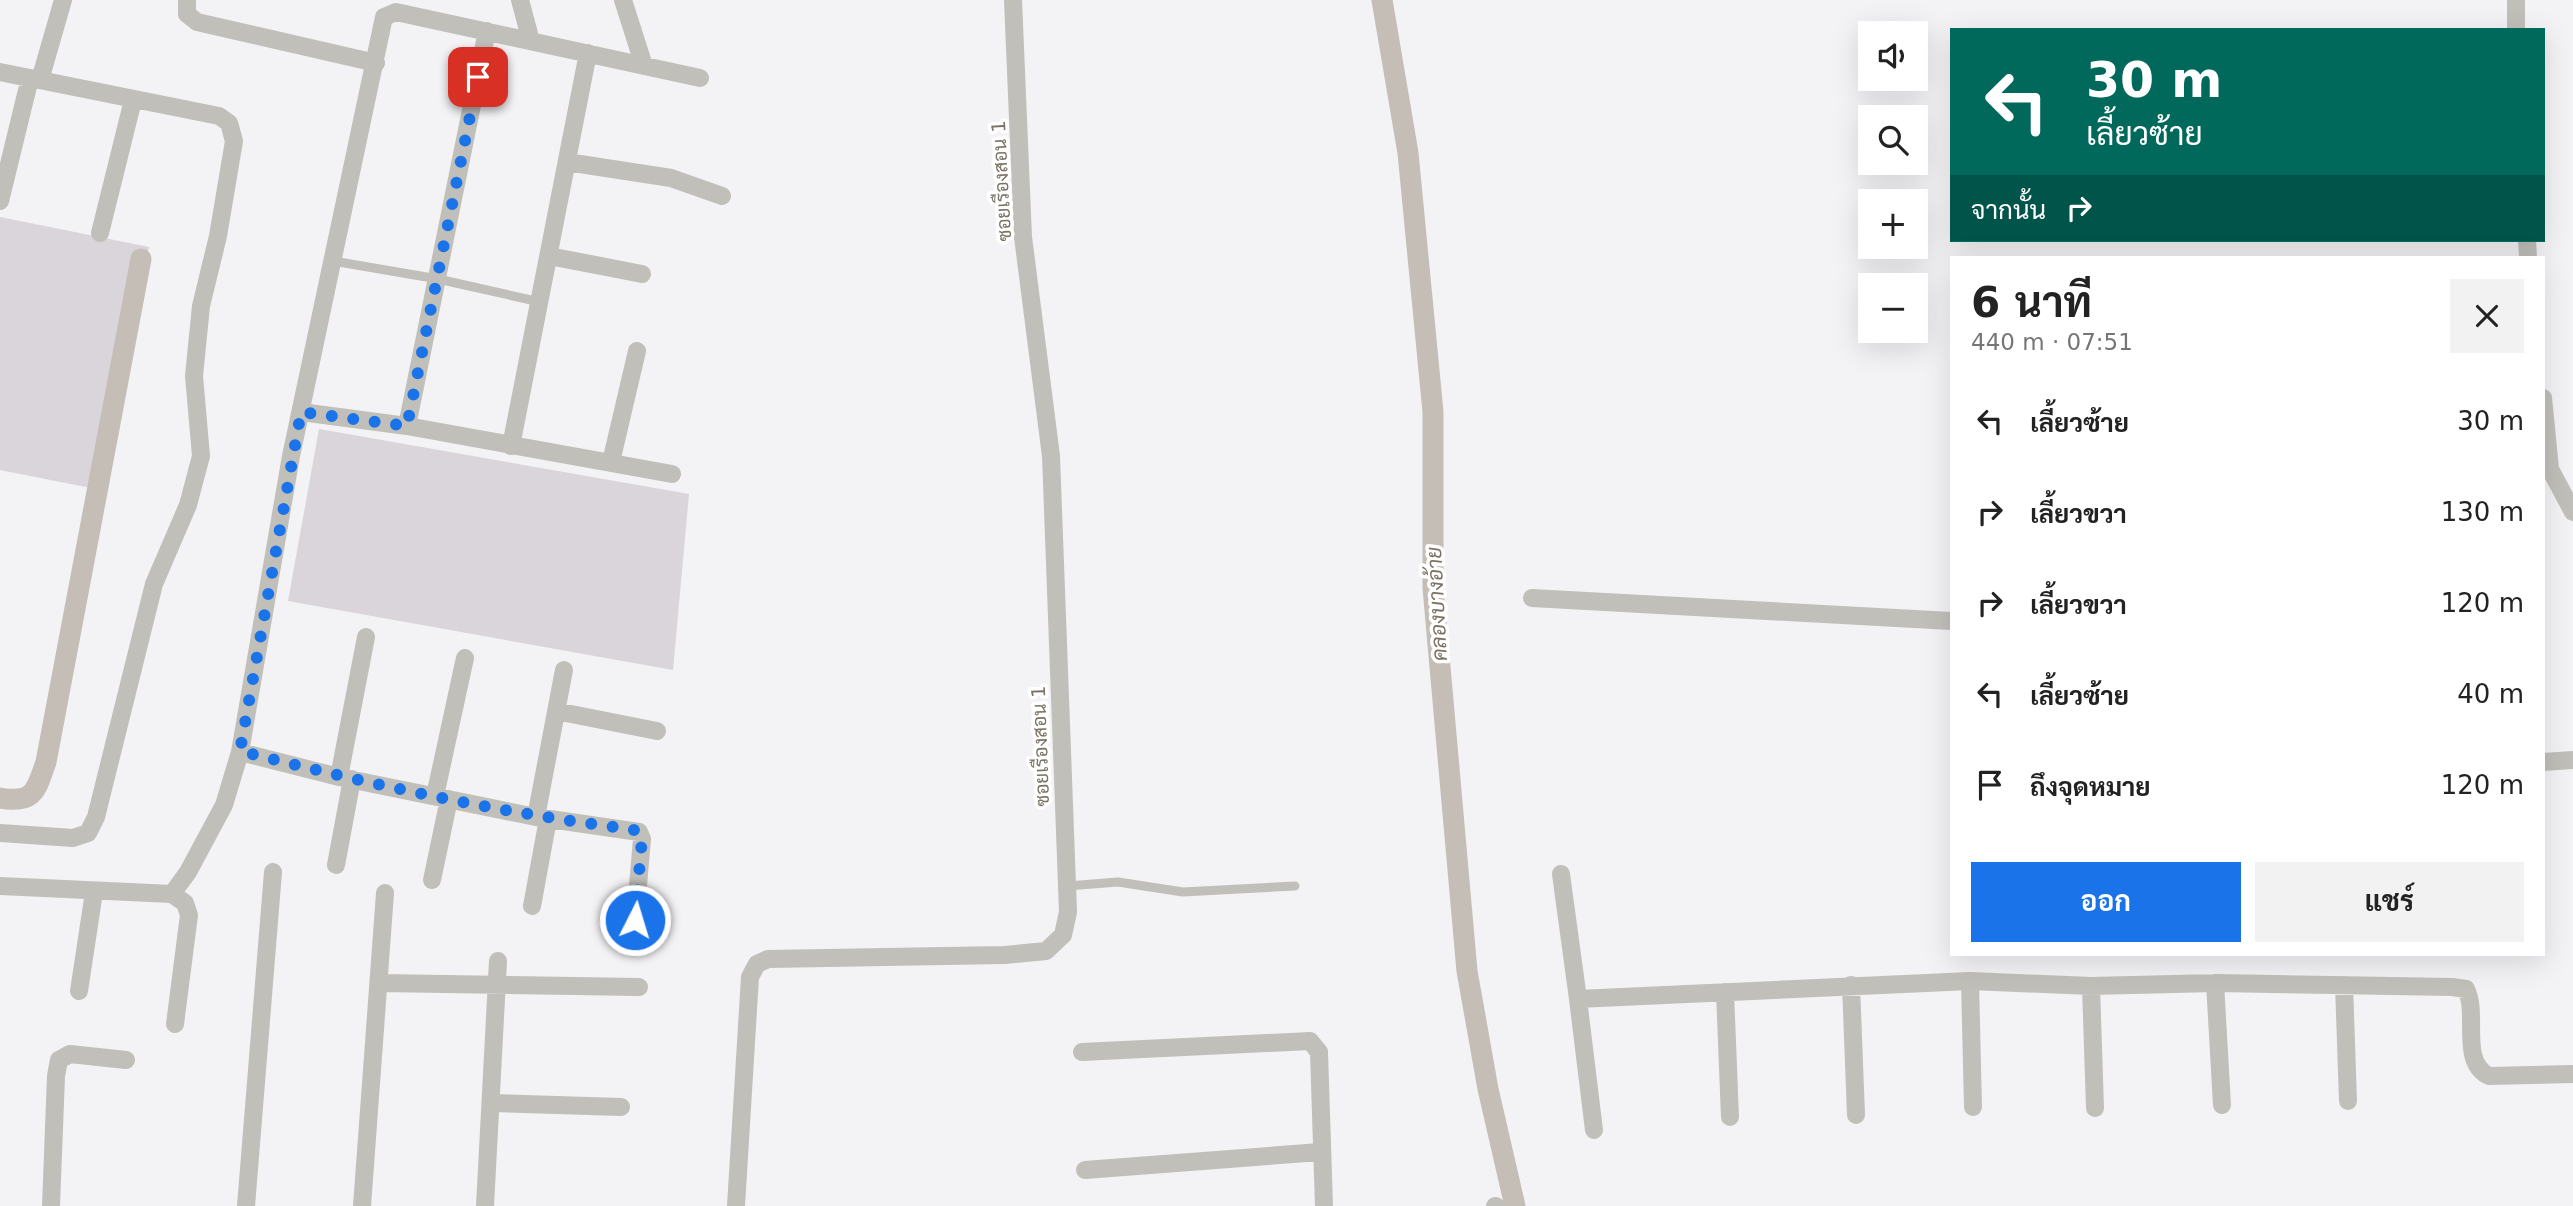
<!DOCTYPE html>
<html lang="th">
<head>
<meta charset="utf-8">
<style>
	body { margin:0; font-family:"DejaVu Sans",Sarabun,sans-serif; background:#f2f2f2; color:#222; height:100vh; display:flex; flex-direction:column; font-size:26px; white-space:nowrap }
	* { box-sizing:border-box; margin:0 }
	p { font-size:23px; color:#767676 }
	.icon { flex:none; width:38px; height:38px; fill:none; stroke:currentColor; stroke-width:2; stroke-linecap:round; stroke-linejoin:round }
	.map { position:relative; flex:1; overflow:hidden }
	.drawer { position:absolute; left:1950px; top:256px; width:595px; height:700px; display:flex; flex-direction:column; background:#fff; border-radius:0px; box-shadow:0 7px 28px #0002 }
	.drawer>* { flex:none }
	.guide { position:absolute; left:1950px; top:28px; width:595px; height:214px; border-radius:0px; box-shadow:0 7px 28px #0002; background:#00695c; color:#fff; overflow:hidden }
	.tools { position:absolute; left:1858px; top:21px; display:grid; gap:14px }
	.tools a { display:grid; place-items:center; width:70px; height:70px; border-radius:0px; background:#fff; box-shadow:0 7px 28px #0002; font-size:35px }
	.pin { position:absolute; display:grid; place-items:center; width:60px; height:60px; color:#fff; margin:-30px; border-radius:14px; box-shadow:0 4px 10px #0006 }
	.me { position:absolute; width:77px; margin:-38px; rotate:5deg; stroke-linejoin:round; filter:drop-shadow(0 0 5px #0008) }
	.turn { display:flex; align-items:center; gap:24px; height:147px; padding:0 21px; font-size:32px }
	.turn .icon { width:91px; height:91px; stroke-width:2.5 }
	.turn b { display:block; font-size:49px; line-height:60px }
	.then { display:flex; align-items:center; height:66px; padding:0 21px; background:#0003; gap:14px; font-size:26px }
	.round { display:grid; place-items:center; flex:none; width:74px; height:74px; border-radius:0px; background:#f2f2f2 }
	.overview { display:flex; align-items:center; justify-content:space-between; height:119px; padding:0 21px }
	h1 { font-size:42px; font-weight:700; line-height:52px }
	.cta { display:flex; gap:14px; margin-top:auto; padding:14px 21px }
	.cta a { flex:1; height:80px; border-radius:0px; background:#1a73e8; color:#fff; font-size:28px; font-weight:700; line-height:80px; text-align:center }
	.cta a+a { background:#f2f2f2; color:#222 }
	ul { padding:0; list-style:none }
	li { display:flex; align-items:center; gap:21px; height:91px; padding:0 21px }
	li div { flex:1 }
	li b { display:block; font-size:26px }
	li em { font-style:normal }
	.map>svg:first-child { display:block }
	.green { fill:#dad4db }
	.lines { fill:none; stroke-linecap:round; stroke-linejoin:round }
	.canal { stroke:#c5beb6; stroke-width:21 }
	.service { stroke:#c1bfba; stroke-width:9 }
	.minor { stroke:#c1bfba; stroke-width:18 }
	.route { stroke:#1a73e8; stroke-width:12; stroke-dasharray:0 21.6 }
	.labels { text-anchor:middle; dominant-baseline:central; stroke-width:7; stroke-linejoin:round; paint-order:stroke }
	.street-label { font-size:19px; fill:#7a7364; stroke:#fff }
	.water-label { font-size:21px; font-style:italic; fill:#7c7063; stroke:#fff }
</style>
</head>
<body>
<div class="map">
<svg width="2573" height="1206" viewBox="0 0 2573 1206">
	<rect width="100%" height="100%" fill="#f3f2f5"/>
	<path class="green" d="M0,217L149,247L106,491L0,470Z
		M319,429L689,494L673,670L288,601Z"/>
	<g class="lines">
		<path class="canal" d="M1382,0L1408,153L1433,412V588L1467,971L1488,1089L1515,1206
			M0,798C35,804 36,790 46,762L141,259"/>
		<path class="service" d="M333,261L438,279L540,302
			M1067,886L1118,882L1183,892L1295,886"/>
		<path class="minor" d="M187,0V14L197,22L376,63
			M520,0L531,41
			M623,0L644,66
			M2516,0V30
			M0,72L219,116L229,123L234,141L218,236L201,306L194,376L201,456L188,505L154,584L96,817L88,833L73,838L0,833
			M40,80L63,0
			M567,162L671,178L722,196
			M0,201L30,78
			M100,233L133,100
			M2527,240L2528,257
			M549,256L642,274
			M2543,398L2550,469L2573,512
			M301,412L407,426L672,474
			M407,426L487,31
			M511,446L588,53
			M611,462L637,351
			M1532,598L1951,621
			M556,711L657,731
			M240,752L339,777L536,817L639,832L642,839L635,920
			M2543,762L2573,760
			M339,777L366,637
			M435,796L465,658
			M536,817L564,670
			M336,865L352,779
			M1561,874L1578,999
			M432,880L449,799
			M0,886L172,894L185,903L189,915L175,1024
			M172,894L188,872L224,805L240,752L291,456L384,17L396,12L700,78
			M532,906L548,819
			M1970,981L1973,1107
			M380,983L639,987
			M2215,983L2222,1105
			M1851,985L1856,1115
			M2344,985L2348,1101
			M2091,986L2095,1108
			M79,991L94,892
			M1725,992L1730,1117
			M1082,1052L1310,1041L1319,1052L1324,1206
			M491,1103L621,1107
			M1594,1130L1578,999L1970,981L2091,986L2215,983L2452,987L2466,989C2479,1015 2459,1061 2489,1076L2573,1074
			M1085,1170L1320,1152
			M51,1206L56,1076L59,1060L70,1054L126,1060
			M246,1206L273,872
			M362,1206L385,893
			M485,1206L498,961
			M736,1206L750,977L757,964L768,959L1004,955L1046,951L1063,935L1068,912L1051,456L1023,237L1013,0
			M1495,1206H1496"/>
	</g>
	<g class="lines">
		<path class="route" d="M478,77L407,426L301,412L240,751C369,784 499,813 631,829L639,832L642,839L635,920"/>
	</g>
	<g class="labels">
		<g class="street-label">
			<text transform="translate(1001 181) rotate(-93)">ซอยเรืองสอน 1</text>
			<text transform="translate(1040 746) rotate(-92)">ซอยเรืองสอน 1</text>
		</g>
		<g class="water-label">
			<text transform="translate(1437 604) rotate(-93)">คลองบางอ้าย</text>
		</g>
	</g>
</svg>
<div class="tools">
<a><svg class="icon" aria-label="sound" viewBox="0 0 24 24"><path d="M4 9h4l5-4v14l-5-4H4zM17 9q2 3 0 6"/></svg></a>
<a><svg class="icon" aria-label="search" viewBox="0 0 24 24"><circle cx="10" cy="10" r="6"/><path d="M15 15l6 6"/></svg></a>
<a>+</a>
<a>−</a>
</div>
<div class="pin" style="left:478px;top:77px;background:#d93025"><svg class="icon" aria-label="arrive" viewBox="0 0 24 24"><path d="M6 21V4h12l-3 4 3 4H6"/></svg></div>
<svg class="me" style="left:635px;top:920px" viewBox="-20 -20 40 40"><circle r="17" fill="#1a73e8" stroke="#fff" stroke-width="3"/><path d="M0-11L8 9 0 5-8 9z" fill="#fff"/></svg>
<div class="guide">
<div class="turn"><svg class="icon" aria-label="left" viewBox="0 0 24 24"><path d="M17 20v-9H6M10 6l-5 5 5 5"/></svg><div><b>30 m</b>เลี้ยวซ้าย</div></div>
<div class="then">จากนั้น<svg class="icon" aria-label="right" viewBox="0 0 24 24"><path d="M7 20v-9h11M14 6l5 5-5 5"/></svg></div>
</div>
<section class="drawer">
<div class="overview"><div><h1>6 นาที</h1><p>440 m · 07:51</p></div><a class="round"><svg class="icon" aria-label="close" viewBox="0 0 24 24"><path d="M6 6l12 12M18 6L6 18"/></svg></a></div>
<ul>
<li><svg class="icon" aria-label="left" viewBox="0 0 24 24"><path d="M17 20v-9H6M10 6l-5 5 5 5"/></svg><div><b>เลี้ยวซ้าย</b></div><em>30 m</em></li>
<li><svg class="icon" aria-label="right" viewBox="0 0 24 24"><path d="M7 20v-9h11M14 6l5 5-5 5"/></svg><div><b>เลี้ยวขวา</b></div><em>130 m</em></li>
<li><svg class="icon" aria-label="right" viewBox="0 0 24 24"><path d="M7 20v-9h11M14 6l5 5-5 5"/></svg><div><b>เลี้ยวขวา</b></div><em>120 m</em></li>
<li><svg class="icon" aria-label="left" viewBox="0 0 24 24"><path d="M17 20v-9H6M10 6l-5 5 5 5"/></svg><div><b>เลี้ยวซ้าย</b></div><em>40 m</em></li>
<li><svg class="icon" aria-label="arrive" viewBox="0 0 24 24"><path d="M6 21V4h12l-3 4 3 4H6"/></svg><div><b>ถึงจุดหมาย</b></div><em>120 m</em></li>
</ul>
<div class="cta"><a>ออก</a><a>แชร์</a></div>
</section>
</div>
</body>
</html>
